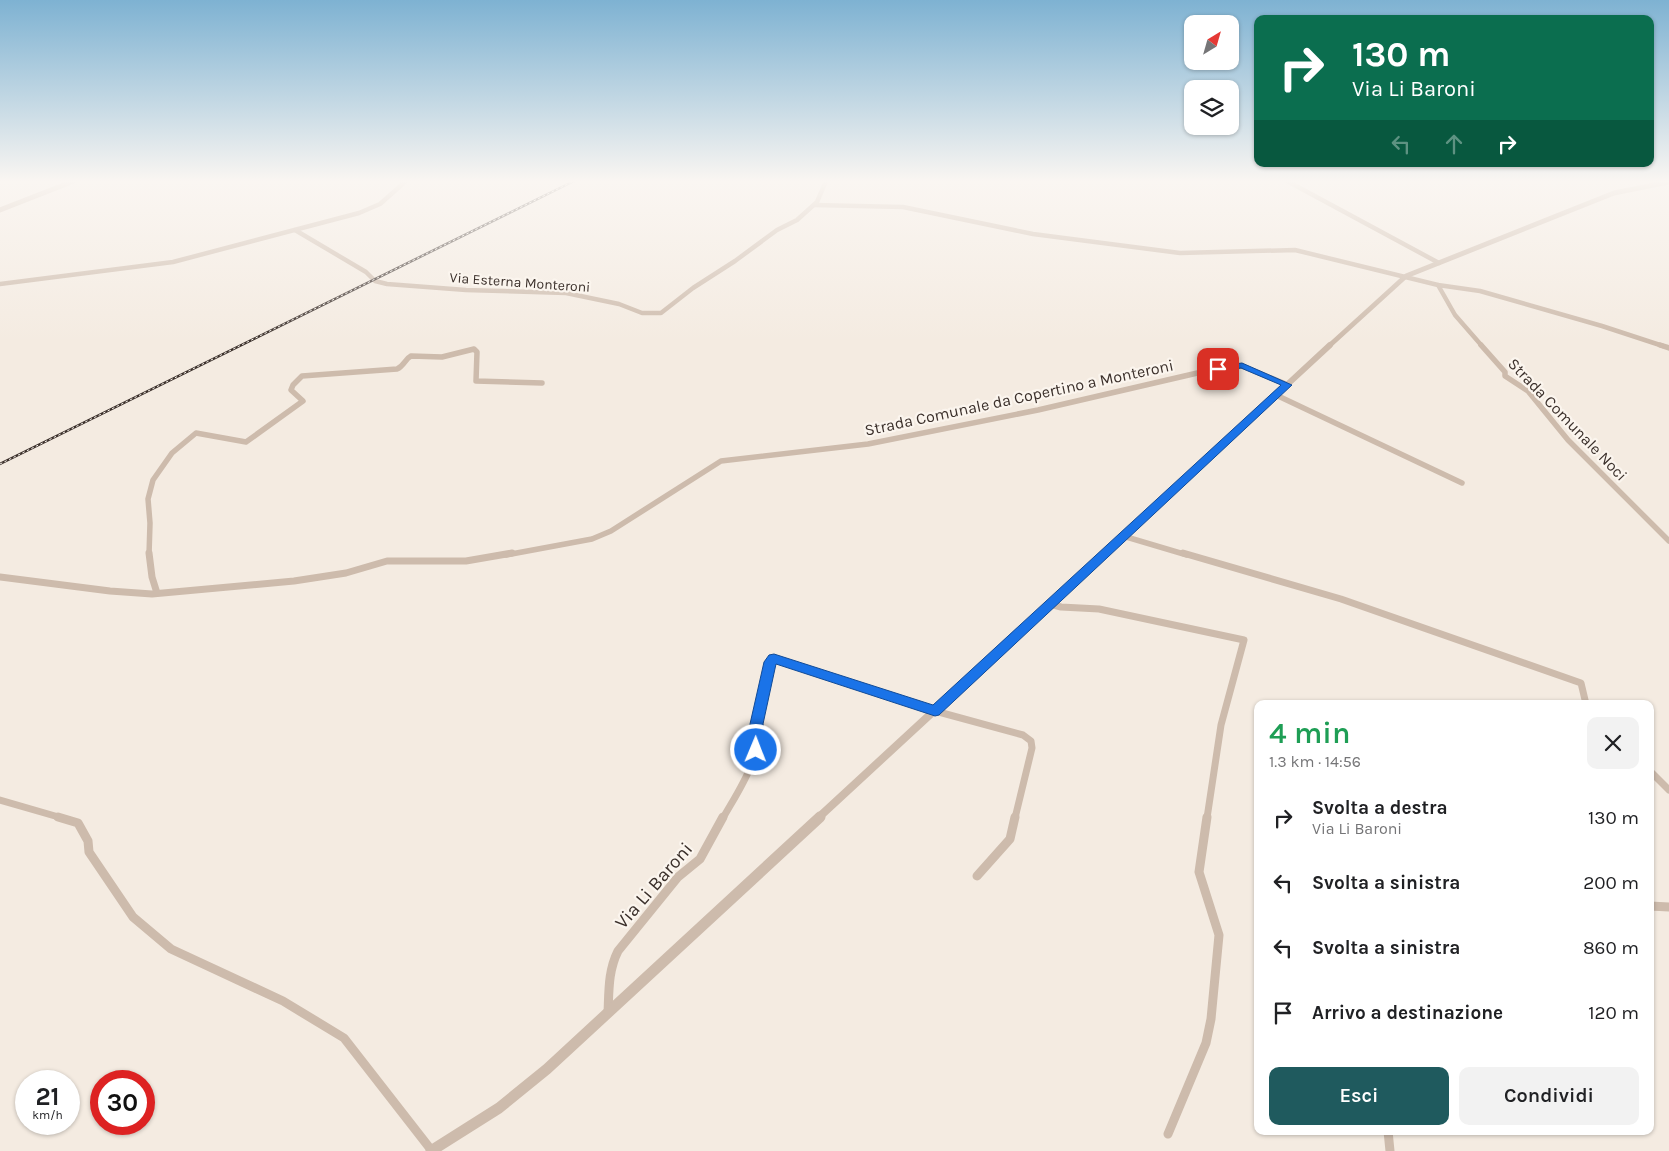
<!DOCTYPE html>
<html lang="it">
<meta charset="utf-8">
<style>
:root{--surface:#fff;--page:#f2f2f2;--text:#202124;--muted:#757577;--accent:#1f5a5e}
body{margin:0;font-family:Karla,sans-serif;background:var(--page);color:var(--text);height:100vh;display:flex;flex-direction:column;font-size:19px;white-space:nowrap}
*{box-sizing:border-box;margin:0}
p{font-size:16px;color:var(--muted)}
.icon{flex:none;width:28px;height:28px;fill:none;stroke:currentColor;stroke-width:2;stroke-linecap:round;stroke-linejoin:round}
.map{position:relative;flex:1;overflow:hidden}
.panel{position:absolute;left:1254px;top:700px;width:400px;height:435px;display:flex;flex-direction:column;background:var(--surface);border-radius:10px;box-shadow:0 1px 4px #0004}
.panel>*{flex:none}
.top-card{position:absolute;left:1254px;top:15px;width:400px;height:152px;border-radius:10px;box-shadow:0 1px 4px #0004;background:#0b6e4f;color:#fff;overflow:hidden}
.needle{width:32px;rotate:37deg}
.controls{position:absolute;left:1184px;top:15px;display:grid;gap:10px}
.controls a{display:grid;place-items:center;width:55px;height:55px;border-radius:10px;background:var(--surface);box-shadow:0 1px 4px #0004;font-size:25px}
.speed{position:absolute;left:15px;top:1070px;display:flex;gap:10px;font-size:25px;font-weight:700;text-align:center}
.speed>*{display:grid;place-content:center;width:65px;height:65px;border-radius:50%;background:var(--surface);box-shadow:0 1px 4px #0004;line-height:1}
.speed small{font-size:12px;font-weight:400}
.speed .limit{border:8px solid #d22;background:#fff;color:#111}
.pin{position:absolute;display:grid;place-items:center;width:42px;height:42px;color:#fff;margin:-21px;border-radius:10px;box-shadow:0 2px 8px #0006}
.me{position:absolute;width:55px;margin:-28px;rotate:1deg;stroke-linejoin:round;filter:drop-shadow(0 0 4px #0008)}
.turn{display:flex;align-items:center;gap:18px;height:105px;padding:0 15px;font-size:22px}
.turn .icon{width:65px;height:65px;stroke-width:2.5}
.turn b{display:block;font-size:35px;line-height:42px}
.lanes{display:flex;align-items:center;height:48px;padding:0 15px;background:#0003;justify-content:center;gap:25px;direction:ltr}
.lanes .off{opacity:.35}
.round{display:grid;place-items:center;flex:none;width:52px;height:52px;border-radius:10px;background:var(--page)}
.summary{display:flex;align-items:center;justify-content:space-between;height:85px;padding:0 15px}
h1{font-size:30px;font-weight:600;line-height:38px;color:#1e9e55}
.button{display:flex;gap:10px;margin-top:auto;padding:10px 15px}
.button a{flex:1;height:58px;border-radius:10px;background:var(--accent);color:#fff;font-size:20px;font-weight:600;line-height:58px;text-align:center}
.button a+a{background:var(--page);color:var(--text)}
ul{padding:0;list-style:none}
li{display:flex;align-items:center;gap:15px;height:65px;padding:0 15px}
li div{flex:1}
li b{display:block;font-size:19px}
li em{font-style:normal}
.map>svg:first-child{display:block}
</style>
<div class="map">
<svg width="1669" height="1151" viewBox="0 0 1669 1151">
<rect width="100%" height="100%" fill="#f4ebe1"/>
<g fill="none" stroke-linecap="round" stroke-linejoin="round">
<g stroke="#cdbbac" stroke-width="4.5">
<polyline points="1287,181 1439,263"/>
<polyline points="814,205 903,207 1033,234 1180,253 1295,250 1438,285 1480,291 1602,326 1663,346"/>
<polyline points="295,230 366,272 375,281 387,284 466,290 566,293 619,304 642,313 661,313 693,288 735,261 777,230 797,220 817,202 826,181"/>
<polyline points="0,284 173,262 359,213 380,204 406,181"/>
<polyline points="1438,285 1455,315 1482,346"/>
</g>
<g stroke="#cdbbac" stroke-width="5.5">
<polyline points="1481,345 1505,372 1505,376 1528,391 1568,440 1669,541"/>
<polyline points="1660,345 1669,348"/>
<polyline points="1276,395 1462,483"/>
<polyline points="1123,536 1187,555"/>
<path d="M149,555L150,523L148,499L153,480L172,453L196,433L246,442L303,401L291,390L293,385L302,376L397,369C404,366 405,359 411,356L442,357L474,349L477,352L476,381L542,383"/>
<polyline points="506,555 592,539 611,531 721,461 868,444 1038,410 1206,371 1242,366 1288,385"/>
</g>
<g stroke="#cdbbac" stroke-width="7">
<polyline points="149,553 152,577 157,593"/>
<polyline points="1183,553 1341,599 1581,683 1586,704"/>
<polyline points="0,577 110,591 152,594 294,581 346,573 387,561 466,561 512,553"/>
<polyline points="1050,604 1061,607 1099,609 1244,640 1221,725 1207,818"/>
<polyline points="1650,771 1669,790"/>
<polyline points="0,800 62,818"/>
<path d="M723,818C738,791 763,757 756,724L770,661L773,659L935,711L1023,735L1031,741L1032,748L1015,818"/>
</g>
<g stroke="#cdbbac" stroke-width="9">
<polyline points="58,817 78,823 88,841 89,852 133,917 171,949 283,1001 344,1038 432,1151"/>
<polyline points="977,876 1010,839 1015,817"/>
<polyline points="1650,906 1669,907"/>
<path d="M608,1013C609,991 608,971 618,951L678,877L700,859L723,817"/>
<polyline points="1388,1131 1390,1151"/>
<polyline points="1168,1134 1206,1043 1211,1019 1219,935 1199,872 1207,817"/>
</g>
<g stroke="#cdbbac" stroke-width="5">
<polyline points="0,210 74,181"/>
<polyline points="1329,346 1406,276 1614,193 1669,182"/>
</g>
<polyline stroke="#cdbbac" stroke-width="6" points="1103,555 1330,345"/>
<polyline stroke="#cdbbac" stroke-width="8" points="818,818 1105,553"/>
<polyline stroke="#cdbbac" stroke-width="11" points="431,1151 499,1108 547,1069 820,817"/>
<defs>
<polyline id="rail" points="0,464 574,181"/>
</defs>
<use href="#rail" stroke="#3b302b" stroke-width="2.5"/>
<use href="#rail" stroke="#fbf5ee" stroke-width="1" stroke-dasharray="2.5" stroke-linecap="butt"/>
</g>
<linearGradient id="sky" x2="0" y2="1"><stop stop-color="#7eb2d2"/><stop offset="0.53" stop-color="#faf6f2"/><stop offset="1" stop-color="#faf6f2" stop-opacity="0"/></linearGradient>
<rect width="1669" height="342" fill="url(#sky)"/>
<path fill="#1a73e8" stroke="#114b97" d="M1242,363L1292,385L939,715L935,716L776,664L763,724C765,734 765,745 761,754L756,756L752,754C747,746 752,734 750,724L764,662L769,655L774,654L933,705L1281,385L1241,368L1218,372L1214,369L1218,366Z"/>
<g text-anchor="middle" stroke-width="4.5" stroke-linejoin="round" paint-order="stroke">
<g font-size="14" fill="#3b302b" stroke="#fbf5ee">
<text transform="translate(520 282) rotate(4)" y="5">Via Esterna Monteroni</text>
</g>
<g font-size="16" fill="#3b302b" stroke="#fbf5ee">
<text transform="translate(1019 397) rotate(-12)" y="6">Strada Comunale da Copertino a Monteroni</text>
<text transform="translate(1568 419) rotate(46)" y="6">Strada Comunale Noci</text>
</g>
<g font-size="19" fill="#3b302b" stroke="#fbf5ee">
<text transform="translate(653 885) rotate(-49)" y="7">Via Li Baroni</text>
</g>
</g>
</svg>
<div class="controls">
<a><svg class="needle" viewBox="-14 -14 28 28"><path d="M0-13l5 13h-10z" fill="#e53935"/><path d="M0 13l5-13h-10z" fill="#757577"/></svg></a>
<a><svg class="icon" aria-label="layers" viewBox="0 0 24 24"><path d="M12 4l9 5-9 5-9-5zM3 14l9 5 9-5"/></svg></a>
</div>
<div class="speed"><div>21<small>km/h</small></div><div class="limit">30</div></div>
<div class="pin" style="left:1218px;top:369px;background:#d93025"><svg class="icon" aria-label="arrive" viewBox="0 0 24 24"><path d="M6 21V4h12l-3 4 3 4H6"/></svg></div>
<svg class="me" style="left:756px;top:750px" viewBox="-20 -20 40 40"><circle r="17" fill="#1a73e8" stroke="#fff" stroke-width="3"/><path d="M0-11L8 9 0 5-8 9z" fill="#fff"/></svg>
<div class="top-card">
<div class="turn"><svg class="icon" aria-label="right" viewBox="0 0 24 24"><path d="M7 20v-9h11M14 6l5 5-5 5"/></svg><div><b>130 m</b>Via Li Baroni</div></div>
<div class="lanes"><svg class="icon off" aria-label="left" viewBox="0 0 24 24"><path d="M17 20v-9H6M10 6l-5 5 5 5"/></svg><svg class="icon off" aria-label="ahead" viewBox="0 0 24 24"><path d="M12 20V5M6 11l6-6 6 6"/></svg><svg class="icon" aria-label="right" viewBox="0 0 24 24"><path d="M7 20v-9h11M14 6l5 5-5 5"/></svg></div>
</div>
<section class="panel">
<div class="summary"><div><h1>4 min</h1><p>1.3 km · 14:56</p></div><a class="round"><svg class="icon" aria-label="close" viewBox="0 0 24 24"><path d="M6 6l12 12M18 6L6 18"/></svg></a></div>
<ul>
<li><svg class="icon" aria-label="right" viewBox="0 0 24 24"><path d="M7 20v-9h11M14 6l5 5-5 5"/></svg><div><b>Svolta a destra</b><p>Via Li Baroni</p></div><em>130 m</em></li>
<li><svg class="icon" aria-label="left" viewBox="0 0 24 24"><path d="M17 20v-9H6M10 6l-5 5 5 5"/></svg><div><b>Svolta a sinistra</b></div><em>200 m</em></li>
<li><svg class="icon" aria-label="left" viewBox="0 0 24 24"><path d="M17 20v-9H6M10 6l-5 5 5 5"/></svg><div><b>Svolta a sinistra</b></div><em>860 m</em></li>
<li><svg class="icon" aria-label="arrive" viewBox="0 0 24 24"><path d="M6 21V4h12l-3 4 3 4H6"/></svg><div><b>Arrivo a destinazione</b></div><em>120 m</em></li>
</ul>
<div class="button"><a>Esci</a><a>Condividi</a></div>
</section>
</div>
